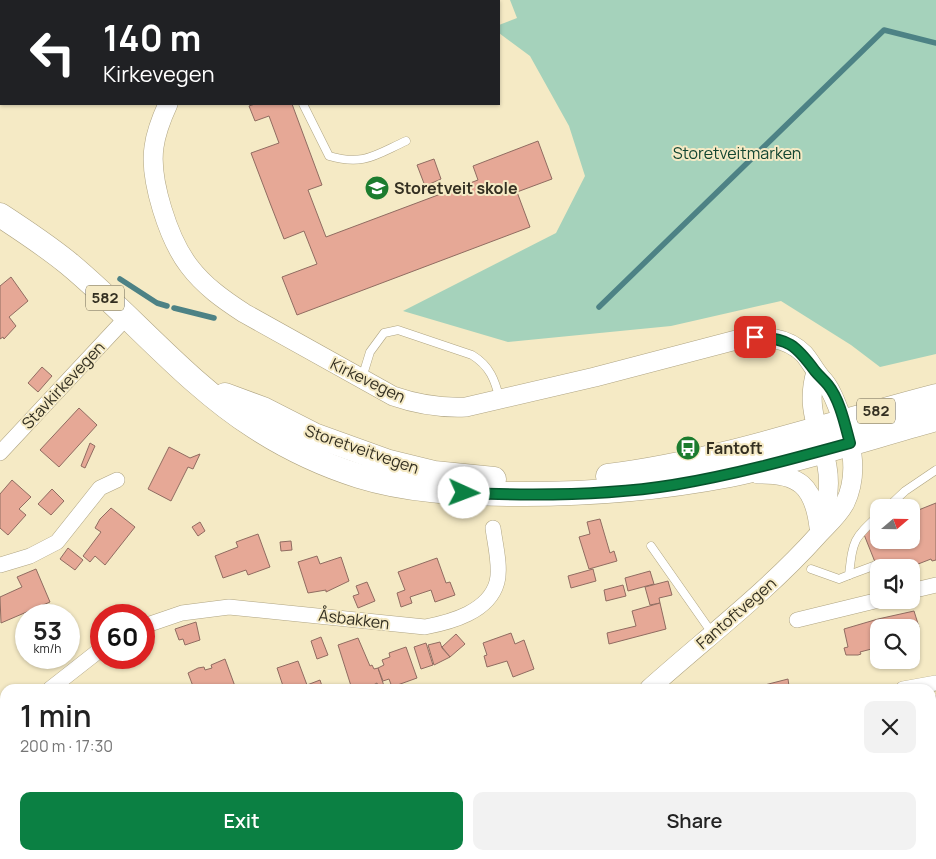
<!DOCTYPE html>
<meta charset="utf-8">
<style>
:root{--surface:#fff;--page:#f2f2f2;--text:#222;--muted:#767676;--accent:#0b8043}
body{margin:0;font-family:Manrope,sans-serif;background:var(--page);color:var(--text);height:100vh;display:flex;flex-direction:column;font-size:19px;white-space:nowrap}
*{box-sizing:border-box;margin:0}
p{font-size:16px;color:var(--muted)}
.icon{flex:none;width:28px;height:28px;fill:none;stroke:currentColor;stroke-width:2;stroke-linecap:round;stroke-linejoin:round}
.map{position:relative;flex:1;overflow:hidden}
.side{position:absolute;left:0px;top:684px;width:936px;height:176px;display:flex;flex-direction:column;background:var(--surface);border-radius:15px 15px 0 0;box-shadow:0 1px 4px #0004}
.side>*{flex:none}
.hud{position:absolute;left:0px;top:0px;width:500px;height:105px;box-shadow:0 1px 4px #0004;background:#202124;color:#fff;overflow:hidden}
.needle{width:32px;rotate:70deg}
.controls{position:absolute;left:870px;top:499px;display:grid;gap:10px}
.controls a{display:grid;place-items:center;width:50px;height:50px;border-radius:10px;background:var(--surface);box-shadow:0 1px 4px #0004;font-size:25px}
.speed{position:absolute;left:15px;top:604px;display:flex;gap:10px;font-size:25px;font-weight:700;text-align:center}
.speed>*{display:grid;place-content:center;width:65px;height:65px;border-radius:50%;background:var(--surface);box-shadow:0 1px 4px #0004;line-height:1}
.speed small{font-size:12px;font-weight:400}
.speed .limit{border:8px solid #d22;background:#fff;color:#111}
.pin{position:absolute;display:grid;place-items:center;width:42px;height:42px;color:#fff;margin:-21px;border-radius:10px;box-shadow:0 2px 8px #0006}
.me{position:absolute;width:55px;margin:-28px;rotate:92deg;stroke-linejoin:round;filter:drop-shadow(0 0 4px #0008)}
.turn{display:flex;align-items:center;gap:18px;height:105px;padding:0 20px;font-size:22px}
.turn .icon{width:65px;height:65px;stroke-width:2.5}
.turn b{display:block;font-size:35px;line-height:42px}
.round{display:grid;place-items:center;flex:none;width:52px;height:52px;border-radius:10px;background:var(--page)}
.headline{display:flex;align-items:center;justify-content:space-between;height:85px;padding:0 20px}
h1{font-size:30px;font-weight:600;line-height:38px}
.cta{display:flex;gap:10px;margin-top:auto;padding:10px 20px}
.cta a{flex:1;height:58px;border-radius:10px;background:var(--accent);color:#fff;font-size:20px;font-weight:600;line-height:58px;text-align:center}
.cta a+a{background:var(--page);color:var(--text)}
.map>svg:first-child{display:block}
</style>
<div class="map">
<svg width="936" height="859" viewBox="0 0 936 859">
<rect width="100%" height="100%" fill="#f5eac5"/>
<polygon fill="#a5d2bb" points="510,0 936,0 936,354 880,367 851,345 781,301 671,326 508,342 403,311 556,233 585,176 569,126 530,56 499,33 499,25 517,18"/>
<polygon fill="#89c8a9" points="5,819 5,855 46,855 48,859 0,859 0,820"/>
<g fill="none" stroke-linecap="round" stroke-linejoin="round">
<g stroke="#4d8285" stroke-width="5.5">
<polyline points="120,279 157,303 167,306"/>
<polyline points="599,307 884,30 936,43"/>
<polyline points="174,308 214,318"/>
</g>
</g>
<g fill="#e6a896" stroke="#906c61">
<polygon points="274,0 372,0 373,1 274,1"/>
<polygon points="255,104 292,104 322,185 308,190 326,237 478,180 473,166 538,141 552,179 517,192 530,227 297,315 282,277 317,264 304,231 284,239 270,203 251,153 279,143 269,116 255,121 249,106"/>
<polygon points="434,159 441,179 425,186 417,165"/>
<polygon points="11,277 28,301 9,317 16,326 4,339 3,337 0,339 0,286"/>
<polygon points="42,367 52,376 38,392 28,383"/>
<polygon points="79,408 97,425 59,467 40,450"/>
<polygon points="90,443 95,446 85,468 81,466"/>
<polygon points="169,447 190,458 200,454 193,469 188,467 171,501 148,489"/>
<polygon points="12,480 31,497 19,509 26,515 8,535 0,528 0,494"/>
<polygon points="52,489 64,501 51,515 38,504"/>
<polygon points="936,503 936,560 932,561 931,559 913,566 911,562 898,568 879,568 879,572 863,532 879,525 879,540 911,540 911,513"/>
<polygon points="111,508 135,527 105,565 95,556 90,562 83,556 101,532 95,528 100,519"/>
<polygon points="600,519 610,553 614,551 617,561 589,569 579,537 590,534 587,522"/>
<polygon points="200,522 205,531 198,536 192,527"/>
<polygon points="258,534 270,567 248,575 246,570 223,578 215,556 238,547 236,542"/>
<polygon points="291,541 292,550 281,551 280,542"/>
<polygon points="68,548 83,560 75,570 60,559"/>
<polygon points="317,556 320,564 341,557 349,581 326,592 326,590 308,593 298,562"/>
<polygon points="437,558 446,583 450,582 455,595 435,602 431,590 410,597 412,603 401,607 397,593 405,590 398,572"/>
<polygon points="36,569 50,602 1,623 0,597 22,587 17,577"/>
<polygon points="593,569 596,581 571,588 568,576"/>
<polygon points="650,571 654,584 628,591 625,578"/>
<polygon points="668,581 672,595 659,598 660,603 650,605 645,587"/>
<polygon points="367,582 375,601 358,608 353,596 359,594 356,586"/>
<polygon points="623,585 626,596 606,601 604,590"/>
<polygon points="660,603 666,629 609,644 607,633 636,626 632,611"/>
<polygon points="914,611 919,627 911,629 881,628 878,619"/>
<polygon points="878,619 881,628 879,628 879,647 860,652 861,654 858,655 846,655 844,648 848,647 844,629"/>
<polygon points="196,622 200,640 185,645 183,639 179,640 175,629"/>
<polygon points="511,633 515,644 524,640 534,669 513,677 507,661 487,667 484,656 487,655 483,643"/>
<polygon points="456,634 465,644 450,657 442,647"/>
<polygon points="321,637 328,655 317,659 311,641"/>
<polygon points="358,638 370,666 372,665 374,669 378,668 385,689 379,689 377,683 366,689 352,689 338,645"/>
<polygon points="440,642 442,648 450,657 434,665 428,645"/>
<polygon points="426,643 433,665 421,669 414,647"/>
<polygon points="406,647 417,678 392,687 389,679 383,681 378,668 384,665 382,660 390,657 389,653"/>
<polygon points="225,659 236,689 194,689 188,673 198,668 204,667 205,670 212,668 211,665"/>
<polygon points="298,661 307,685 320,680 323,689 284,689 277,668"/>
<polygon points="788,679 789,686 795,685 795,689 749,689"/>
<polygon points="936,696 936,717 931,719 931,697"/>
<polygon points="936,729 936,773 931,774 931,730"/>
<polygon points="2,784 4,804 0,805 0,785"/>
<polygon points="936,812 936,859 883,859 881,855 931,855 931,814"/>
<polygon points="120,855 199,855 200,859 122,859"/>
<polygon points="528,855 607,855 609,859 517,859"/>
<polygon points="677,855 838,855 840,859 679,859"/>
</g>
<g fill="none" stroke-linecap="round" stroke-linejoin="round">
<defs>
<g id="service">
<path d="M303,104L329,156C364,166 375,155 406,141"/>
<path d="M362,378L370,352L384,333L398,330L472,355C490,366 495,380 500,400"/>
<polyline points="887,508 905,491 936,470"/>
<polyline points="651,546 712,633"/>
<path d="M811,569L839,579L849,575C853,540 853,539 879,515"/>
<polyline points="849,575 876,565"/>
<polyline points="254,855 256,859"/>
<polyline points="371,855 372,859"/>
<polyline points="489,855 491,859"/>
<polyline points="645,855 646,859"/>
<polyline points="848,855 850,859"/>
</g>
<g id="minor">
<polyline points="0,453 126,318"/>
<polyline points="0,565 30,556 57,542 100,488 117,480"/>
<polyline points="911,591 936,585"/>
<polyline points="797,620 879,600"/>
<path d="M144,626L182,613L229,607L425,627C451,622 489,612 497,582C501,567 495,544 493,528"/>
<polyline points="50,689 101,649"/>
<polyline points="903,689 936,683"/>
<polyline points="56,855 59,859"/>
</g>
<g id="tertiary">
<polyline points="224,1 225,0"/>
<path d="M168,104C162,117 156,132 154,147C149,180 169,240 189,266C204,286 224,300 244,313L393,396C416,404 443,408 466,407L595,377L740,339C763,336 786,336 804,354C811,362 816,373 824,381C831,389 834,398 838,408C851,438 860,472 845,503C838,516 827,525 818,535C767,592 706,638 649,689"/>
<path d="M816,372C805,408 820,431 827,466C831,488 827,509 820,530"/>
<path d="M758,474C799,473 814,486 819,527"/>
<polyline points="427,859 439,855"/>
</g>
<g id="primary">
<path d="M0,215C23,230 47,246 68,263C131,315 186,383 255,427C286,447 324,465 359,476C407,491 458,493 508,494C583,495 657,489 730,475C800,460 868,438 936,419"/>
<polyline points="225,395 263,409 314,435 389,462 434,473 494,479"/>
<path d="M608,476C720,462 827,424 936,396"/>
</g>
</defs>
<use href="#service" stroke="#afa482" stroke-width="9"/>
<use href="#minor" stroke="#afa482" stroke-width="16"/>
<use href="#tertiary" stroke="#afa482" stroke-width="20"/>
<use href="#primary" stroke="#afa482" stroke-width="25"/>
<use href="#service" stroke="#fff" stroke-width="8"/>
<use href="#minor" stroke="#fff" stroke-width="15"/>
<use href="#tertiary" stroke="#fff" stroke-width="19"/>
<use href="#primary" stroke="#fff" stroke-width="24"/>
</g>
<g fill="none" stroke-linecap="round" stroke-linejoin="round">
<defs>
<path id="route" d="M464,493C534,496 605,496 673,485C733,475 792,459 850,443C845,425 840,400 828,385C824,380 819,376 815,371C796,345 788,338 755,337"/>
</defs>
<use href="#route" stroke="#07532c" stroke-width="12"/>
<use href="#route" stroke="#0b8043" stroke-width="9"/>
</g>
<defs>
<symbol id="school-disc" viewBox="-11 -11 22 22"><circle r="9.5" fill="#1c7c2e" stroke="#f5eac5"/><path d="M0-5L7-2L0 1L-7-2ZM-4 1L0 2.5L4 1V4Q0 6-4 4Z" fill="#fff"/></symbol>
<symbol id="bus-disc" viewBox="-11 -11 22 22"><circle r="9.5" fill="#1c7c2e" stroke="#f5eac5"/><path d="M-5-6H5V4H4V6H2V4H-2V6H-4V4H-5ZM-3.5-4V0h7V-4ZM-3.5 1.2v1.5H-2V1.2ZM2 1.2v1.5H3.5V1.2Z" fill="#fff"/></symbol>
</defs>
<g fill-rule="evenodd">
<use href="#school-disc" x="363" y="174" width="28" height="28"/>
<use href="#bus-disc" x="674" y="434" width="28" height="28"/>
</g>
<g text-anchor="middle" stroke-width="4" stroke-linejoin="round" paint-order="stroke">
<g fill="#f5eac5" stroke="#6d6752" stroke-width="1">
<rect x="86" y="285.5" width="38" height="25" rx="4"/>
<rect x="857" y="398.5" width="38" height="25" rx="4"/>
</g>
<g font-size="15" font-weight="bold" fill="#332f21">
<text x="105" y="303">582</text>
<text x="876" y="416">582</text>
</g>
<g font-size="16" fill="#124531" stroke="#f5eac5">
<text x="737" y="159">Storetveitmarken</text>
</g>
<g font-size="16" font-weight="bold" fill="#332f21" stroke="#f5eac5" text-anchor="start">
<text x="394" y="194">Storetveit skole</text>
<text x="706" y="454">Fantoft</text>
</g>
<g font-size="16" fill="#332f21" stroke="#f5eac5">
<text transform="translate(368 380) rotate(26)" y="6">Kirkevegen</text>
<text transform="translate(63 385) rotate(-47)" y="6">Stavkirkevegen</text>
<text transform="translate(362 449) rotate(19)" y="6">Storetveitvegen</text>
<text transform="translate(736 613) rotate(-41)" y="6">Fantoftvegen</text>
<text transform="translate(354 619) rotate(7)" y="6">Åsbakken</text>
</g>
</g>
</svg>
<div class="controls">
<a><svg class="needle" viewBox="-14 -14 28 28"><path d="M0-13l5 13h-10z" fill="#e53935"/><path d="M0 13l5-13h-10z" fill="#767676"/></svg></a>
<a><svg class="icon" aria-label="sound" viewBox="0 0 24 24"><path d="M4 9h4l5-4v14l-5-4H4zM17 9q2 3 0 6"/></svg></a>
<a><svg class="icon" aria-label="search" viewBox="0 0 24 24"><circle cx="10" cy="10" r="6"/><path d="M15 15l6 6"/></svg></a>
</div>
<div class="speed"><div>53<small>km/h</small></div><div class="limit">60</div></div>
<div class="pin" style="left:755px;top:337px;background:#d93025"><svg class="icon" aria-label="arrive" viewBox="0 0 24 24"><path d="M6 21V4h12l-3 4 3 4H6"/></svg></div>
<svg class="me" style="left:464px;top:493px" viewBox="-20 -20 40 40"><circle r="19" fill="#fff"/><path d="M0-13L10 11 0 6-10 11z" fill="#0b8043"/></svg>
<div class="hud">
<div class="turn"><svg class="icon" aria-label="left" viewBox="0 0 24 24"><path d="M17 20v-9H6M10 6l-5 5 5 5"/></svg><div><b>140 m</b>Kirkevegen</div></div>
</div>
<section class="side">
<div class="headline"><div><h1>1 min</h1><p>200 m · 17:30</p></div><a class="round"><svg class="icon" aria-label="close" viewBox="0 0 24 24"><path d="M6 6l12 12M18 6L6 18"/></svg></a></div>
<div class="cta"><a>Exit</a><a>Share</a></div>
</section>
</div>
